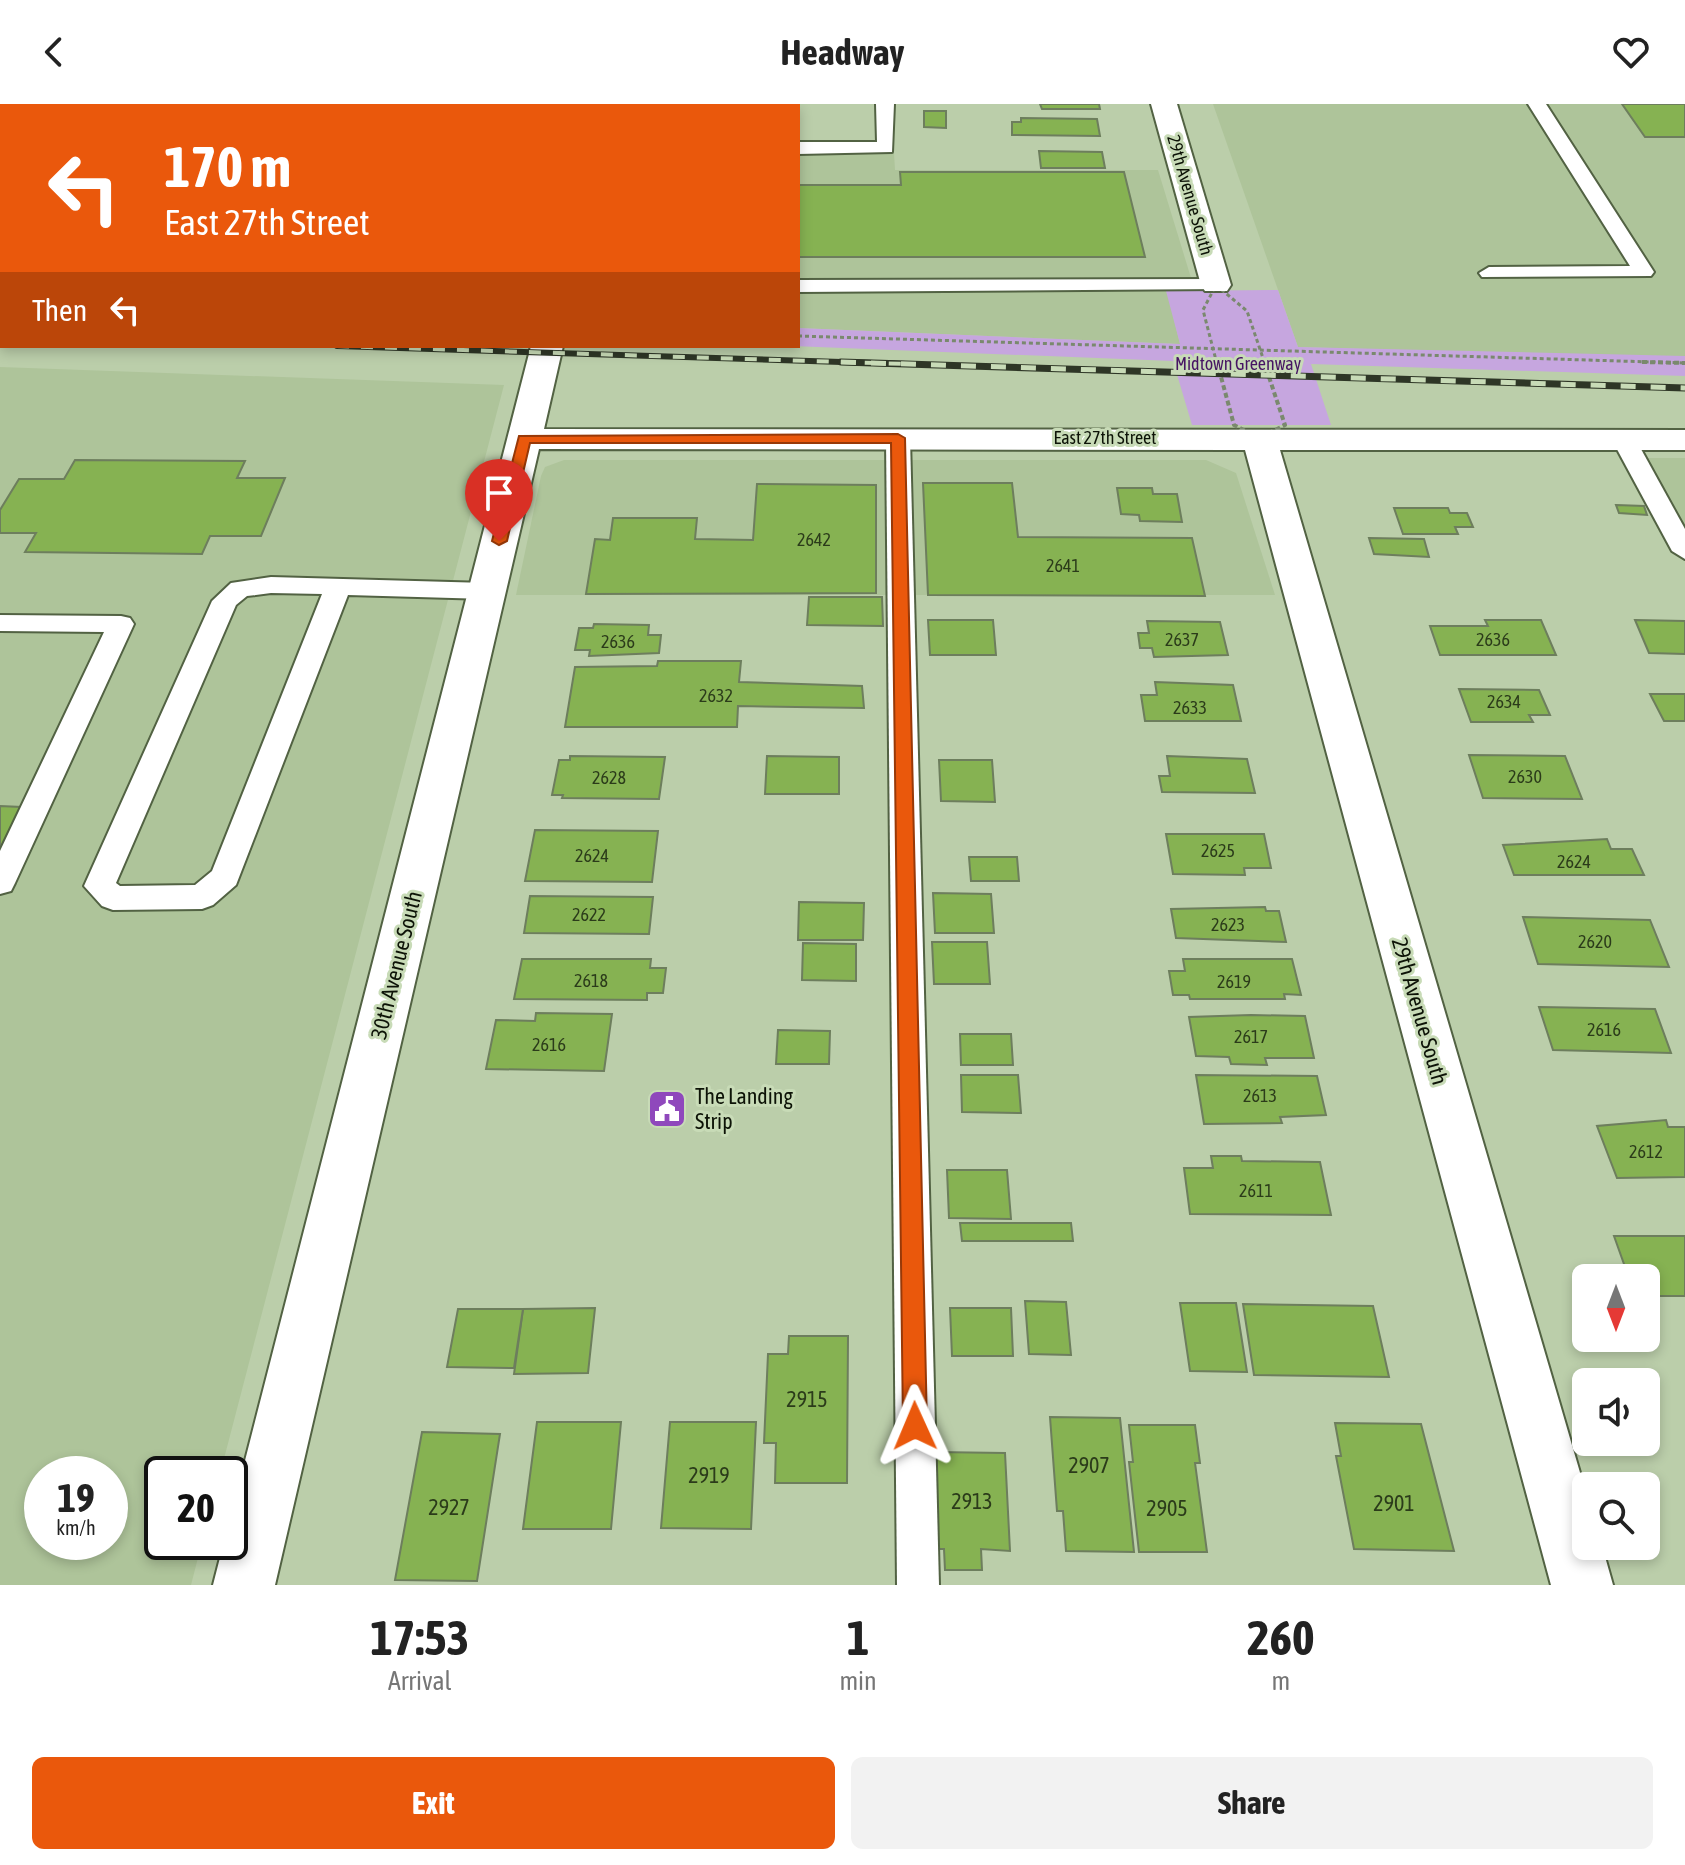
<!DOCTYPE html>
<style>
:root{--surface:#fff;--page:#f2f2f2;--text:#222;--muted:#767676;--accent:#ea580c}
body{margin:0;font-family:"Asap Condensed",sans-serif;background:var(--page);color:var(--text);height:100vh;display:flex;flex-direction:column;font-size:30px;white-space:nowrap}
*{box-sizing:border-box;margin:0}
p{font-size:26px;color:var(--muted)}
.icon{flex:none;width:44px;height:44px;fill:none;stroke:currentColor;stroke-width:2;stroke-linecap:round;stroke-linejoin:round}
.map{position:relative;height:1481px;overflow:hidden}
.details{display:flex;flex-direction:column;background:var(--surface);flex:1}
.details>*{flex:none}
.top-card{position:absolute;left:0px;top:0px;width:800px;height:244px;box-shadow:0 4px 12px #0003;background:#ea580c;color:#fff;overflow:hidden}
.needle{width:52px;rotate:180deg}
.buttons{position:absolute;left:1572px;top:1160px;display:grid;gap:16px}
.buttons a{display:grid;place-items:center;width:88px;height:88px;border-radius:12px;background:var(--surface);box-shadow:0 4px 12px #0003;font-size:40px}
.speed{position:absolute;left:24px;top:1352px;display:flex;gap:16px;font-size:40px;font-weight:700;text-align:center}
.speed>*{display:grid;place-content:center;width:104px;height:104px;border-radius:50%;background:var(--surface);box-shadow:0 4px 12px #0003;line-height:1}
.speed small{font-size:20px;font-weight:400}
.speed .limit{border:4px solid #111;border-radius:12px;background:#fff;color:#111}
.pin{position:absolute;display:grid;place-items:center;width:68px;height:68px;color:#fff;margin:-82px -34px;border-radius:50% 50% 50% 0;rotate:-45deg;box-shadow:0 0 8px #0007}
.pin .icon{rotate:45deg}
.me{position:absolute;width:88px;margin:-44px;rotate:359deg;stroke-linejoin:round;filter:drop-shadow(0 0 6px #0008)}
.turn{display:flex;align-items:center;gap:28px;height:168px;padding:0 32px;font-size:36px}
.turn .icon{width:104px;height:104px;stroke-width:2.5}
.turn b{display:block;font-size:56px;line-height:68px}
.then{display:flex;align-items:center;height:76px;padding:0 32px;background:#0003;gap:16px;font-size:30px}
.eta{display:flex;justify-content:space-evenly;align-items:center;height:136px;text-align:center}
.eta b{font-size:48px;font-weight:700;line-height:56px}
.action{display:flex;gap:16px;margin-top:auto;padding:16px 32px}
.action a{flex:1;height:92px;border-radius:12px;background:var(--accent);color:#fff;font-size:32px;font-weight:700;line-height:92px;text-align:center}
.action a+a{background:var(--page);color:var(--text)}
header{display:flex;justify-content:space-between;align-items:center;height:104px;padding:0 32px;background:var(--surface);font-size:36px;font-weight:700}
.map>svg:first-child{display:block}
</style>
<header><svg class="icon" aria-label="back" viewBox="0 0 24 24"><path d="M15 5l-7 7 7 7"/></svg>Headway<svg class="icon" aria-label="heart" viewBox="0 0 24 24"><path d="M12 20l-8-8c-3-5 5-10 8-4 3-6 11-1 8 4z"/></svg></header>
<div class="map">
<svg width="1685" height="1481" viewBox="0 0 1685 1481">
<rect width="100%" height="100%" fill="#bbceaa"/>
<g fill="#aec49a" fill-rule="evenodd">
<polygon points="1213,0 1685,0 1685,254 1298,243"/>
<polygon points="798,49 894,49 895,66 1158,66 1195,187 1167,187 1180,240 798,224"/>
<path d="M0,263L504,281L220,1370H162V1438H202L191,1481H0ZM42,1370H110V1438H42Z"/>
<polygon points="1638,354 1685,354 1685,438"/>
<polygon points="564,356 1206,356 1236,369 1275,491 516,491 541,372 545,363"/>
</g>
<polygon fill="#c6a6df" points="1278,186 1298,243 1685,252 1685,272 1311,260 1331,321 1192,321 1173,257 793,242 798,242 798,224 1180,240 1166,187"/>
<g fill="#86b252" stroke="#6d7e5d" stroke-width="2">
<polygon points="187,0 358,0 186,2"/>
<polygon points="1040,0 1099,0 1100,5 1042,5"/>
<polygon points="1622,0 1685,0 1685,33 1645,33"/>
<polygon points="924,7 946,7 946,24 924,23"/>
<polygon points="1021,14 1097,15 1100,32 1012,31 1012,18 1021,18"/>
<polygon points="1039,47 1102,48 1105,64 1041,64"/>
<polygon points="900,68 1124,68 1145,153 798,153 798,81 901,81"/>
<polygon points="75,356 245,357 237,374 285,374 261,432 210,432 202,450 25,448 36,429 0,429 0,406 19,375 64,375"/>
<polygon points="923,379 1012,379 1018,433 1192,434 1205,492 928,491"/>
<polygon points="757,380 876,381 876,489 586,490 595,435 610,436 613,414 697,414 695,435 753,436"/>
<polygon points="1117,384 1152,384 1153,390 1177,390 1182,418 1140,417 1139,411 1121,410"/>
<polygon points="1616,401 1644,402 1647,411 1619,409"/>
<polygon points="1394,404 1448,404 1450,409 1467,409 1473,423 1455,423 1458,430 1403,430"/>
<polygon points="1369,434 1424,435 1429,453 1374,450"/>
<polygon points="809,493 882,493 883,522 807,521"/>
<polygon points="928,516 993,516 996,551 930,551"/>
<polygon points="1485,516 1541,516 1556,551 1440,551 1430,522 1488,522"/>
<polygon points="1635,516 1685,517 1685,550 1649,549"/>
<polygon points="1147,517 1220,518 1228,551 1154,553 1152,544 1140,544 1138,529 1149,529"/>
<polygon points="594,520 649,521 648,531 661,531 659,549 589,552 590,546 575,546 579,524 593,524"/>
<polygon points="658,557 741,557 739,578 862,582 864,604 738,602 737,623 565,623 575,563 657,562"/>
<polygon points="1155,578 1233,581 1241,617 1145,617 1141,591 1157,591"/>
<polygon points="1459,585 1539,586 1550,611 1529,611 1533,618 1471,618"/>
<polygon points="1650,590 1685,590 1685,617 1664,617"/>
<polygon points="1469,651 1565,652 1582,695 1483,694"/>
<polygon points="570,652 665,653 659,695 562,694 563,691 552,691 559,656 570,656"/>
<polygon points="767,652 839,653 839,690 765,690"/>
<polygon points="1167,652 1247,655 1255,689 1162,688 1159,672 1170,672"/>
<polygon points="939,656 992,656 995,698 941,697"/>
<polygon points="0,702 21,703 0,745"/>
<polygon points="535,726 658,727 652,778 525,777"/>
<polygon points="1166,730 1264,730 1271,764 1244,764 1245,771 1173,770"/>
<polygon points="1607,735 1611,745 1632,745 1644,771 1514,771 1503,741"/>
<polygon points="969,753 1017,753 1019,777 971,777"/>
<polygon points="933,789 991,790 994,829 935,829"/>
<polygon points="530,792 653,793 649,830 524,829"/>
<polygon points="799,798 864,799 863,836 798,836"/>
<polygon points="1265,803 1266,807 1279,807 1286,838 1176,834 1171,805"/>
<polygon points="1523,813 1650,816 1669,863 1538,860"/>
<polygon points="932,838 987,838 990,880 934,880"/>
<polygon points="803,839 856,840 856,877 802,876"/>
<polygon points="522,855 651,855 650,864 666,864 663,889 647,889 647,896 514,895"/>
<polygon points="1183,855 1292,855 1301,891 1284,890 1285,895 1190,895 1189,891 1173,891 1169,867 1185,867"/>
<polygon points="1539,903 1655,905 1671,949 1553,946"/>
<polygon points="536,909 612,910 604,967 486,965 496,916 535,917"/>
<polygon points="1251,911 1305,912 1314,954 1265,954 1267,961 1231,960 1229,953 1196,952 1189,913"/>
<polygon points="778,926 830,927 829,960 776,960"/>
<polygon points="960,930 1011,930 1013,961 961,961"/>
<polygon points="961,971 1018,971 1021,1009 962,1008"/>
<polygon points="1196,971 1317,972 1326,1011 1280,1013 1282,1019 1204,1020"/>
<polygon points="1666,1016 1668,1023 1685,1023 1685,1073 1617,1074 1597,1022"/>
<polygon points="1211,1052 1241,1052 1242,1057 1320,1058 1331,1111 1190,1110 1184,1064 1213,1064"/>
<polygon points="947,1066 1007,1066 1011,1115 949,1114"/>
<polygon points="960,1119 1071,1119 1073,1137 962,1137"/>
<polygon points="1614,1132 1685,1132 1685,1192 1646,1192 1646,1174 1629,1174"/>
<polygon points="1025,1197 1066,1198 1071,1251 1029,1250"/>
<polygon points="1180,1199 1236,1199 1247,1268 1190,1267"/>
<polygon points="1243,1200 1373,1202 1389,1273 1254,1271"/>
<polygon points="595,1204 588,1269 514,1270 523,1205"/>
<polygon points="950,1204 1011,1204 1013,1252 952,1252"/>
<polygon points="458,1205 523,1205 514,1264 447,1263"/>
<polygon points="789,1232 848,1232 847,1379 775,1379 776,1339 764,1339 768,1250 788,1250"/>
<polygon points="1050,1313 1120,1314 1134,1448 1066,1447 1063,1407 1057,1407"/>
<polygon points="537,1318 621,1318 611,1425 523,1425"/>
<polygon points="670,1318 756,1318 751,1425 661,1424"/>
<polygon points="1335,1319 1421,1320 1454,1447 1354,1445 1336,1352 1341,1352"/>
<polygon points="1129,1321 1195,1321 1200,1359 1195,1359 1207,1448 1139,1448 1129,1358 1133,1358"/>
<polygon points="422,1328 500,1330 477,1477 395,1476"/>
<polygon points="934,1348 1005,1349 1010,1447 981,1445 982,1466 945,1466 944,1445 937,1445"/>
</g>
<g fill="none" stroke-linecap="round" stroke-linejoin="round">
<defs>
<g id="service">
<polygon points="359,0 377,0 358,2"/>
<polygon points="876,0 894,0 892,48 798,50 798,38 877,38"/>
<polygon points="1528,0 1546,0 1654,168 1651,172 1482,173 1479,169 1489,163 1630,162"/>
<rect x="0" y="139" width="2" height="12"/>
<polygon points="1216,175 1223,177 1226,181 1223,185 798,188 798,176"/>
<polygon points="898,327 910,334 939,1481 897,1481 886,334"/>
<polygon points="1624,329 1636,336 1685,425 1685,455 1672,447 1612,336"/>
<path d="M271,473L487,479L496,481L500,487L496,493L487,495L348,491L236,781L213,801L202,805L113,806L102,802L84,782L212,497L231,479ZM271,489L322,490L212,767L195,781L120,782L116,779L236,501L247,492Z"/>
<polygon points="0,511 121,512 130,514 134,520 15,779 11,787 0,790 0,747 104,528 0,527"/>
</g>
<g id="minor">
<polygon points="593,0 619,0 592,2"/>
<polygon points="1151,0 1177,0 1231,181 1227,187 1205,187 1201,181"/>
<polygon points="531,242 563,242 544,325 1685,326 1685,346 1280,346 1586,1389 1586,1442 1602,1442 1613,1481 1551,1481 1245,346 539,345 275,1481 213,1481 224,1438 230,1438 230,1415"/>
</g>
<g id="tertiary">
<polygon points="116,0 142,0 115,2"/>
<polygon points="0,174 2,174 0,195"/>
</g>
</defs>
<use href="#service" stroke="#526243" stroke-width="4"/>
<use href="#minor" stroke="#526243" stroke-width="4"/>
<use href="#tertiary" stroke="#526243" stroke-width="4"/>
<g stroke="#7a896e" stroke-width="3" stroke-dasharray="4 3" stroke-linecap="butt">
<polyline points="798,232 1685,259"/>
<polyline points="1217,260 1203,206 1216,181 1247,207 1265,260"/>
</g>
<g stroke="#7a896e" stroke-width="4" stroke-dasharray="5 3" stroke-linecap="butt">
<polyline points="1217,258 1234,321 1259,334 1285,321 1264,258"/>
<polyline points="1642,258 1685,259"/>
</g>
<use href="#service" fill="#fff" fill-rule="evenodd"/>
<use href="#minor" fill="#fff" fill-rule="evenodd"/>
<use href="#tertiary" fill="#fff" fill-rule="evenodd"/>
<defs>
<polyline id="rail-far1" points="337,242 905,260"/>
<polyline id="rail" points="841,258 1685,284"/>
</defs>
<use href="#rail-far1" stroke="#2e3626" stroke-width="6"/>
<use href="#rail" stroke="#2e3626" stroke-width="7"/>
<use href="#rail-far1" stroke="#c8dbb7" stroke-width="4" stroke-dasharray="12" stroke-linecap="butt"/>
<use href="#rail" stroke="#c8dbb7" stroke-width="5" stroke-dasharray="15" stroke-linecap="butt"/>
</g>
<polygon fill="#ea580c" stroke="#983908" stroke-width="2" points="898,330 905,334 927,1322 924,1330 915,1333 906,1330 903,1322 891,339 530,339 507,437 499,441 492,437 519,332"/>
<defs>
<symbol id="civic-square" viewBox="-11 -11 22 22"><rect x="-9" y="-9" width="18" height="18" rx="4" fill="#8f48bc" stroke="#c8dbb7"/><path d="M-.6-6.5H3V-4.5H.6V-3L4-1V1h2V6H-6V1h2V-1L-.6-3ZM-1.2 2.5V6h2.4V2.5Z" fill="#fff"/></symbol>
</defs>
<g fill-rule="evenodd">
<use href="#civic-square" x="645" y="983" width="44" height="44"/>
</g>
<g text-anchor="middle" stroke-width="6" stroke-linejoin="round" paint-order="stroke">
<g font-size="18" fill="#0d1307" stroke="#c8dbb7">
<text transform="translate(1190 91) rotate(74)" y="6">29th Avenue South</text>
<text x="1105" y="340">East 27th Street</text>
</g>
<g font-size="18" fill="#461463" stroke="#c8dbb7">
<text x="1238" y="266">Midtown Greenway</text>
</g>
<g font-size="18" fill="#2b3b1a">
<text x="814" y="442">2642</text>
<text x="1063" y="468">2641</text>
<text x="1182" y="542">2637</text>
<text x="1493" y="542">2636</text>
<text x="618" y="544">2636</text>
<text x="716" y="598">2632</text>
<text x="1504" y="604">2634</text>
<text x="1190" y="610">2633</text>
<text x="1525" y="679">2630</text>
<text x="609" y="680">2628</text>
<text x="1218" y="753">2625</text>
<text x="592" y="758">2624</text>
<text x="1574" y="764">2624</text>
<text x="589" y="817">2622</text>
<text x="1228" y="827">2623</text>
<text x="1595" y="844">2620</text>
<text x="591" y="883">2618</text>
<text x="1234" y="884">2619</text>
<text x="1604" y="932">2616</text>
<text x="1251" y="939">2617</text>
<text x="549" y="947">2616</text>
<text x="1260" y="998">2613</text>
<text x="1646" y="1054">2612</text>
<text x="1256" y="1093">2611</text>
</g>
<g font-size="22" fill="#0d1307" stroke="#c8dbb7">
<text transform="translate(396 861) rotate(-76)" y="8">30th Avenue South</text>
<text transform="translate(1420 907) rotate(74)" y="8">29th Avenue South</text>
</g>
<g font-size="22" fill="#0d1307" stroke="#c8dbb7" text-anchor="start">
<text x="695" y="1000">The Landing<tspan x="695" dy="25">Strip</tspan></text>
</g>
<g font-size="22" fill="#2b3b1a">
<text x="807" y="1303">2915</text>
<text x="1089" y="1369">2907</text>
<text x="709" y="1379">2919</text>
<text x="972" y="1405">2913</text>
<text x="1394" y="1407">2901</text>
<text x="449" y="1411">2927</text>
<text x="1167" y="1412">2905</text>
</g>
</g>
</svg>
<div class="buttons">
<a><svg class="needle" viewBox="-14 -14 28 28"><path d="M0-13l5 13h-10z" fill="#e53935"/><path d="M0 13l5-13h-10z" fill="#767676"/></svg></a>
<a><svg class="icon" aria-label="sound" viewBox="0 0 24 24"><path d="M4 9h4l5-4v14l-5-4H4zM17 9q2 3 0 6"/></svg></a>
<a><svg class="icon" aria-label="search" viewBox="0 0 24 24"><circle cx="10" cy="10" r="6"/><path d="M15 15l6 6"/></svg></a>
</div>
<div class="speed"><div>19<small>km/h</small></div><div class="limit">20</div></div>
<div class="pin" style="left:499px;top:437px;background:#d93025"><svg class="icon" aria-label="arrive" viewBox="0 0 24 24"><path d="M6 21V4h12l-3 4 3 4H6"/></svg></div>
<svg class="me" style="left:915px;top:1322px" viewBox="-20 -20 40 40"><path d="M0-17L14 15 0 8-14 15z" fill="#ea580c" stroke="#fff" stroke-width="4"/></svg>
<div class="top-card">
<div class="turn"><svg class="icon" aria-label="left" viewBox="0 0 24 24"><path d="M17 20v-9H6M10 6l-5 5 5 5"/></svg><div><b>170 m</b>East 27th Street</div></div>
<div class="then">Then<svg class="icon" aria-label="left" viewBox="0 0 24 24"><path d="M17 20v-9H6M10 6l-5 5 5 5"/></svg></div>
</div>
</div>
<section class="details">
<div class="eta">
<div><b>17:53</b><p>Arrival</p></div>
<div><b>1</b><p>min</p></div>
<div><b>260</b><p>m</p></div>
</div>
<div class="action"><a>Exit</a><a>Share</a></div>
</section>
